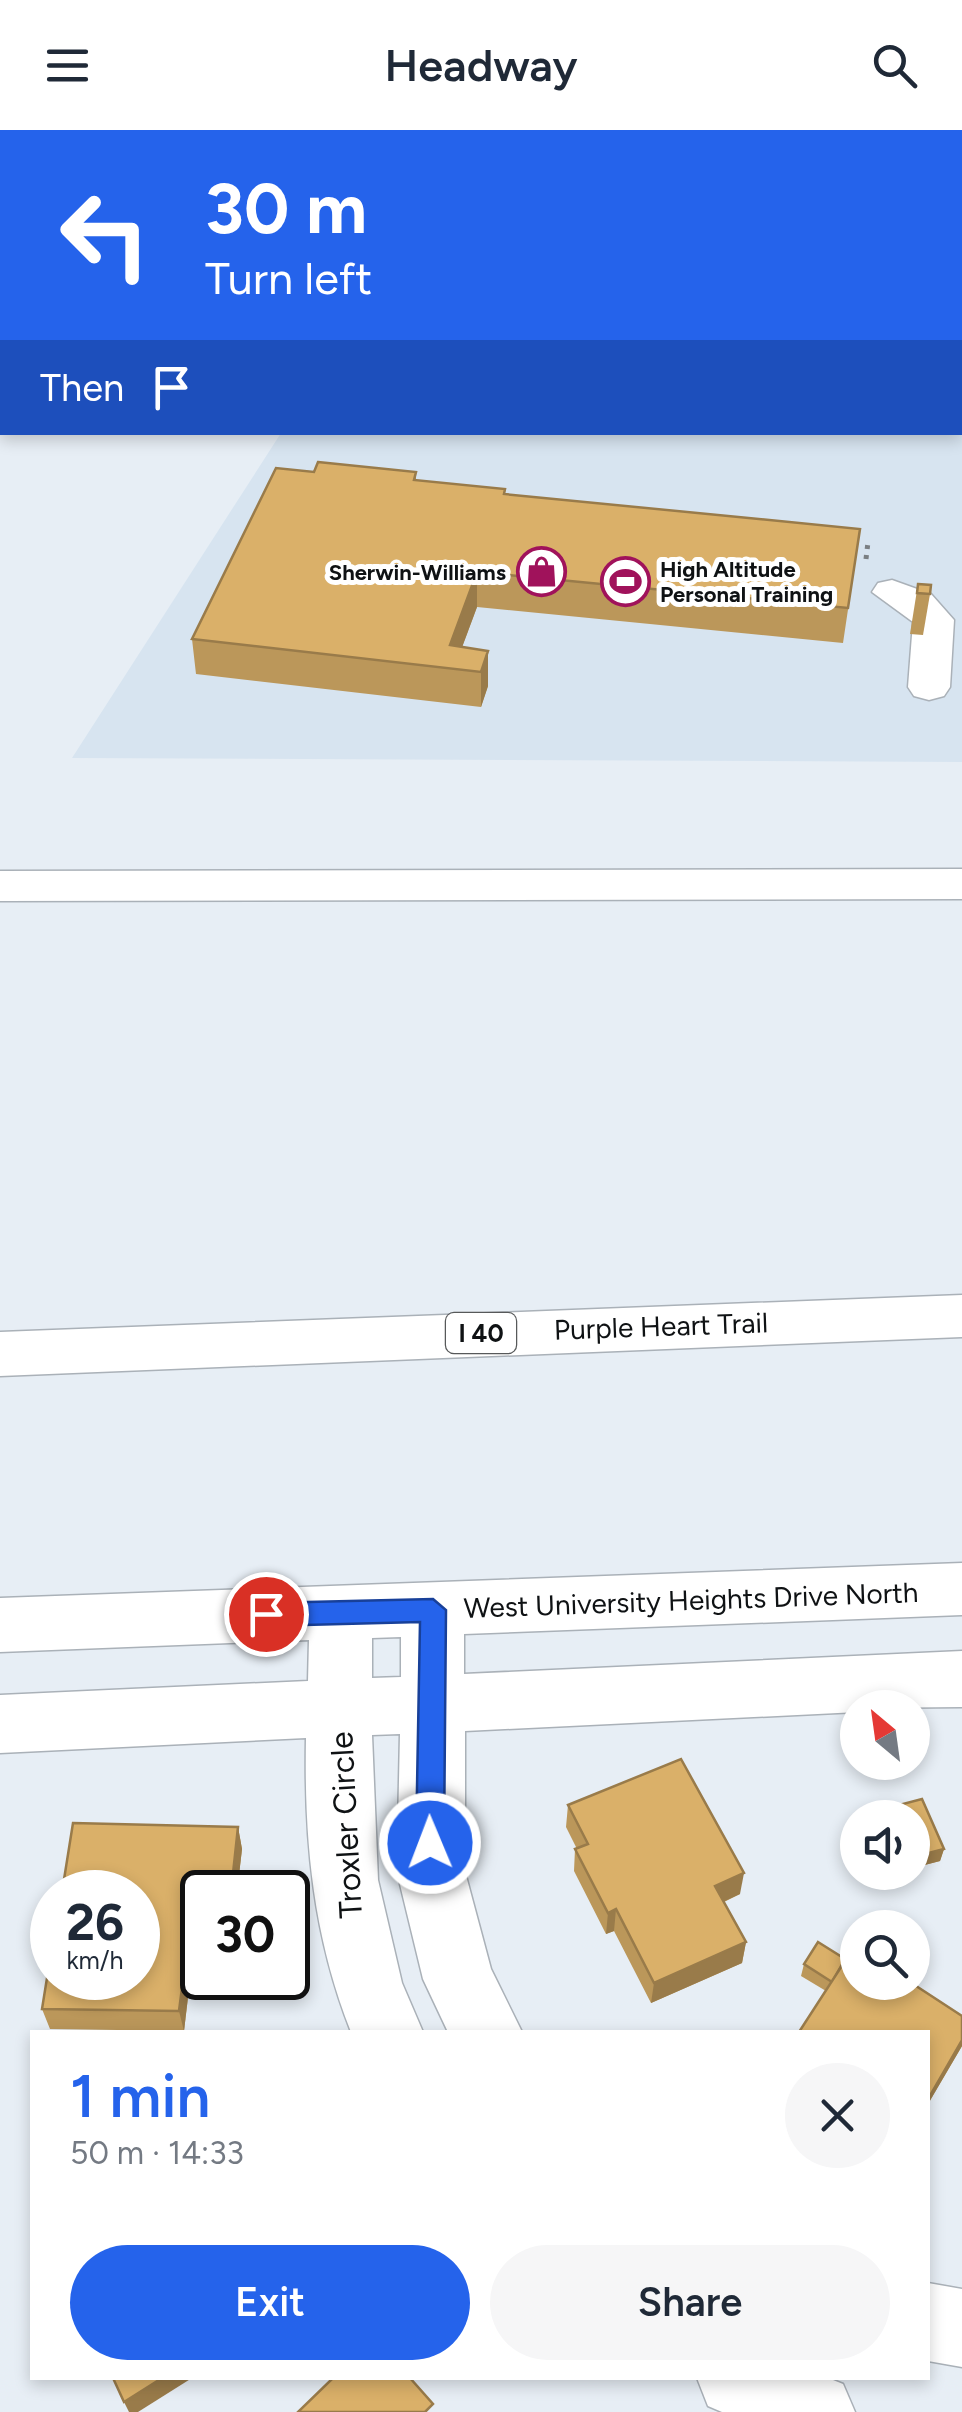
<!DOCTYPE html>
<meta charset="utf-8">
<style>
:root{--surface:#fff;--page:#f6f6f7;--text:#1f2937;--muted:#747a83;--accent:#2563eb}
body{margin:0;font-family:Figtree,sans-serif;background:var(--page);color:var(--text);height:100vh;display:flex;flex-direction:column;font-size:38px;white-space:nowrap}
*{box-sizing:border-box;margin:0}
p{font-size:32px;color:var(--muted)}
.icon{flex:none;width:55px;height:55px;fill:none;stroke:currentColor;stroke-width:2;stroke-linecap:round;stroke-linejoin:round}
.map{position:relative;flex:1;overflow:hidden}
.side{position:absolute;left:30px;top:1900px;width:900px;height:350px;display:flex;flex-direction:column;background:var(--surface);border-radius:0px;box-shadow:0 5px 15px #0003}
.side>*{flex:none}
.hud{position:absolute;left:0px;top:0px;width:962px;height:305px;box-shadow:0 5px 15px #0003;background:#2563eb;color:#fff;overflow:hidden}
.needle{width:65px;rotate:331deg}
.buttons{position:absolute;left:840px;top:1560px;display:grid;gap:20px}
.buttons a{display:grid;place-items:center;width:90px;height:90px;border-radius:50%;background:var(--surface);box-shadow:0 5px 15px #0003;font-size:50px}
.speed{position:absolute;left:30px;top:1740px;display:flex;gap:20px;font-size:50px;font-weight:700;text-align:center}
.speed>*{display:grid;place-content:center;width:130px;height:130px;border-radius:50%;background:var(--surface);box-shadow:0 5px 15px #0003;line-height:1}
.speed small{font-size:25px;font-weight:400}
.speed .limit{border:5px solid #111;border-radius:15px;background:#fff;color:#111}
.pin{position:absolute;display:grid;place-items:center;width:85px;height:85px;color:#fff;margin:-42px;border:5px solid #fff;border-radius:50%;box-shadow:0 2px 10px #0007}
.me{position:absolute;width:110px;margin:-55px;rotate:359deg;stroke-linejoin:round;filter:drop-shadow(0 0 8px #0008)}
.turn{display:flex;align-items:center;gap:35px;height:210px;padding:0 40px;font-size:45px}
.turn .icon{width:130px;height:130px;stroke-width:2.5}
.turn b{display:block;font-size:70px;line-height:85px}
.then{display:flex;align-items:center;height:95px;padding:0 40px;background:#0003;gap:20px;font-size:38px}
.round{display:grid;place-items:center;flex:none;width:105px;height:105px;border-radius:52px;background:var(--page)}
.head{display:flex;align-items:center;justify-content:space-between;height:170px;padding:0 40px}
h1{font-size:60px;font-weight:600;line-height:75px;color:var(--accent)}
.action{display:flex;gap:20px;margin-top:auto;padding:20px 40px}
.action a{flex:1;height:115px;border-radius:60px;background:var(--accent);color:#fff;font-size:40px;font-weight:600;line-height:115px;text-align:center}
.action a+a{background:var(--page);color:var(--text)}
header{display:flex;justify-content:space-between;align-items:center;height:130px;padding:0 40px;background:var(--surface);font-size:45px;font-weight:600}
.map>svg:first-child{display:block}
</style>
<header><svg class="icon" aria-label="menu" viewBox="0 0 24 24"><path d="M4 6h16M4 12h16M4 18h16"/></svg>Headway<svg class="icon" aria-label="search" viewBox="0 0 24 24"><circle cx="10" cy="10" r="6"/><path d="M15 15l6 6"/></svg></header>
<div class="map">
<svg width="962" height="2282" viewBox="0 0 962 2282">
<rect width="100%" height="100%" fill="#e7eef5"/>
<polygon fill="#d7e4f0" points="506,0 962,0 962,632 72,628 281,303 960,302 960,2 496,2"/>
<g fill="none" stroke-linecap="round" stroke-linejoin="round">
<defs>
<g id="minor">
<polygon points="218,0 250,0 251,2 220,2"/>
<polygon points="536,0 569,0 570,2 538,2"/>
<rect x="960" y="155" width="2" height="21"/>
<polygon points="892,450 931,464 954,490 950,557 944,566 929,570 914,566 908,557 913,492 872,462 878,453"/>
<path d="M962,1433V1485L464,1504V1544L962,1521V1577L858,1578V1582L465,1601V1742L491,1839L522,1902H448L423,1849L397,1742L400,1604L372,1605L378,1750L402,1853L423,1902H351C313,1806 304,1711 306,1608L0,1623V1565L308,1551L309,1510L0,1522V1468ZM401,1507V1547L372,1548V1508Z"/>
<polygon points="928,2153 962,2159 962,2237 928,2231"/>
<polygon points="697,2248 828,2248 843,2254 855,2282 722,2282 708,2276"/>
</g>
<g id="highway">
<polygon points="962,739 962,769 0,771 0,741"/>
<polygon points="962,1165 962,1207 0,1246 0,1202"/>
</g>
</defs>
<use href="#minor" stroke="#aab1b8" stroke-width="3"/>
<use href="#highway" stroke="#aab1b8" stroke-width="3"/>
<polyline stroke="#7a7f83" stroke-width="5" stroke-dasharray="4 6" stroke-linecap="butt" points="866,429 868,412"/>
<use href="#minor" fill="#fff" fill-rule="evenodd"/>
<use href="#highway" fill="#fff" fill-rule="evenodd"/>
</g>
<g fill="#bb975a">
<polygon points="52,0 133,0 129,2 61,2"/>
<polygon points="812,0 962,0 962,110 960,110 960,2 812,2"/>
<polygon points="314,342 416,342 416,350 505,365 860,399 843,513 477,477 462,517 488,521 488,556 481,577 196,544 192,509"/>
<polygon points="918,454 930,464 923,505 910,504"/>
<polygon points="922,1669 944,1719 940,1731 913,1738 912,1688 891,1688 895,1676"/>
<polygon points="568,1675 740,1764 724,1772 746,1812 742,1833 651,1873 614,1801 606,1804 574,1741 575,1719 577,1719 566,1697"/>
<polygon points="238,1697 242,1719 237,1762 202,1762 202,1833 192,1833 184,1901 50,1899 42,1879"/>
<polygon points="845,1829 962,1886 962,1916 928,1974 928,1902 826,1861 801,1846 804,1834"/>
</g>
<g fill="#997b4a">
<polygon points="104,0 133,0 129,2 104,2"/>
<polygon points="477,442 477,477 454,539 450,515"/>
<polygon points="488,521 488,556 481,577 481,542"/>
<polygon points="238,1697 242,1719 237,1762 231,1762"/>
<polygon points="944,1719 940,1731 913,1738 917,1726"/>
<polygon points="744,1743 740,1764 712,1777 715,1756"/>
<polygon points="616,1779 614,1801 606,1804 608,1783"/>
<polygon points="188,1812 192,1833 184,1901 179,1881"/>
<polygon points="746,1812 742,1833 651,1873 654,1853"/>
<polygon points="962,1910 962,1916 928,1974 928,1969"/>
<polygon points="162,2248 192,2248 138,2282 129,2282 124,2272"/>
</g>
<g fill="#dab069" stroke="#997b4a" stroke-width="2.5">
<polygon points="816,0 962,0 962,98 960,98 960,2 817,2"/>
<polygon points="318,332 416,342 414,350 505,359 504,364 860,399 848,478 477,442 450,515 488,521 481,542 192,509 276,338 314,342"/>
<polygon points="918,454 931,455 930,464 917,463"/>
<polygon points="681,1629 744,1743 715,1756 746,1812 654,1853 616,1779 608,1783 575,1719 588,1714 568,1675"/>
<polygon points="922,1669 944,1719 917,1726 912,1716 912,1688 900,1688 895,1676"/>
<polygon points="73,1693 238,1697 231,1762 202,1762 202,1812 188,1812 179,1881 42,1879 52,1817 52,1848 138,1848 138,1762 62,1762"/>
<polygon points="818,1812 845,1829 832,1852 804,1834"/>
<polygon points="854,1817 858,1820 858,1852 910,1852 962,1886 962,1910 928,1969 928,1902 799,1902"/>
<polygon points="113,2248 162,2248 124,2272"/>
<polygon points="333,2248 410,2248 433,2274 425,2282 298,2282"/>
</g>
<polygon fill="#2563eb" stroke="#184099" stroke-width="2.5" points="433,1469 446,1480 444,1713 440,1722 430,1726 420,1722 416,1713 420,1492 266,1496 253,1484 266,1473"/>
<defs>
<symbol id="shop-ring" viewBox="-11 -11 22 22"><circle r="9.5" fill="#fff" stroke="#a0125b" stroke-width="1.5"/><path d="M-5-2.5h2.3a2.7 3.5 0 0 1 5.4 0H5L5.5 6h-11ZM-1.5-2.5h3a1.5 2.3 0 0 0-3 0Z" fill="#a0125b"/></symbol>
<symbol id="stadium-ring" viewBox="-11 -11 22 22"><circle r="9.5" fill="#fff" stroke="#a0125b" stroke-width="1.5"/><path d="M0-5a6.5 5 0 1 0 0 10a6.5 5 0 1 0 0-10ZM-3.5-1.8h7v3.6h-7Z" fill="#a0125b"/></symbol>
</defs>
<g fill-rule="evenodd">
<use href="#shop-ring" x="514" y="414" width="55" height="55"/>
<use href="#stadium-ring" x="598" y="424" width="55" height="55"/>
</g>
<g text-anchor="middle" stroke-width="10" stroke-linejoin="round" paint-order="stroke">
<g font-size="22" font-weight="bold" fill="#0f1214" stroke="#fff" text-anchor="start">
<text x="660" y="447">High Altitude<tspan x="660" dy="25">Personal Training</tspan></text>
<text x="506" y="450" text-anchor="end">Sherwin-Williams</text>
</g>
<rect fill="#fff" stroke="#57595a" stroke-width="2.5" x="446" y="1183" width="70" height="40" rx="8"/>
<g font-size="25" font-weight="bold" fill="#0f1214">
<text x="481" y="1212">I 40</text>
</g>
<g font-size="28" fill="#0f1214" stroke="#fff">
<text transform="translate(661 1196) rotate(-2)" y="10">Purple Heart Trail</text>
<text transform="translate(691 1470) rotate(-2)" y="10">West University Heights Drive North</text>
</g>
<g font-size="32" fill="#0f1214" stroke="#fff">
<text transform="translate(346 1695) rotate(-93)" y="11">Troxler Circle</text>
</g>
</g>
</svg>
<div class="buttons">
<a><svg class="needle" viewBox="-14 -14 28 28"><path d="M0-13l5 13h-10z" fill="#e53935"/><path d="M0 13l5-13h-10z" fill="#747a83"/></svg></a>
<a><svg class="icon" aria-label="sound" viewBox="0 0 24 24"><path d="M4 9h4l5-4v14l-5-4H4zM17 9q2 3 0 6"/></svg></a>
<a><svg class="icon" aria-label="search" viewBox="0 0 24 24"><circle cx="10" cy="10" r="6"/><path d="M15 15l6 6"/></svg></a>
</div>
<div class="speed"><div>26<small>km/h</small></div><div class="limit">30</div></div>
<div class="pin" style="left:266px;top:1484px;background:#d93025"><svg class="icon" aria-label="arrive" viewBox="0 0 24 24"><path d="M6 21V4h12l-3 4 3 4H6"/></svg></div>
<svg class="me" style="left:430px;top:1713px" viewBox="-20 -20 40 40"><circle r="17" fill="#2563eb" stroke="#fff" stroke-width="3"/><path d="M0-11L8 9 0 5-8 9z" fill="#fff"/></svg>
<div class="hud">
<div class="turn"><svg class="icon" aria-label="left" viewBox="0 0 24 24"><path d="M17 20v-9H6M10 6l-5 5 5 5"/></svg><div><b>30 m</b>Turn left</div></div>
<div class="then">Then<svg class="icon" aria-label="arrive" viewBox="0 0 24 24"><path d="M6 21V4h12l-3 4 3 4H6"/></svg></div>
</div>
<section class="side">
<div class="head"><div><h1>1 min</h1><p>50 m · 14:33</p></div><a class="round"><svg class="icon" aria-label="close" viewBox="0 0 24 24"><path d="M6 6l12 12M18 6L6 18"/></svg></a></div>
<div class="action"><a>Exit</a><a>Share</a></div>
</section>
</div>
